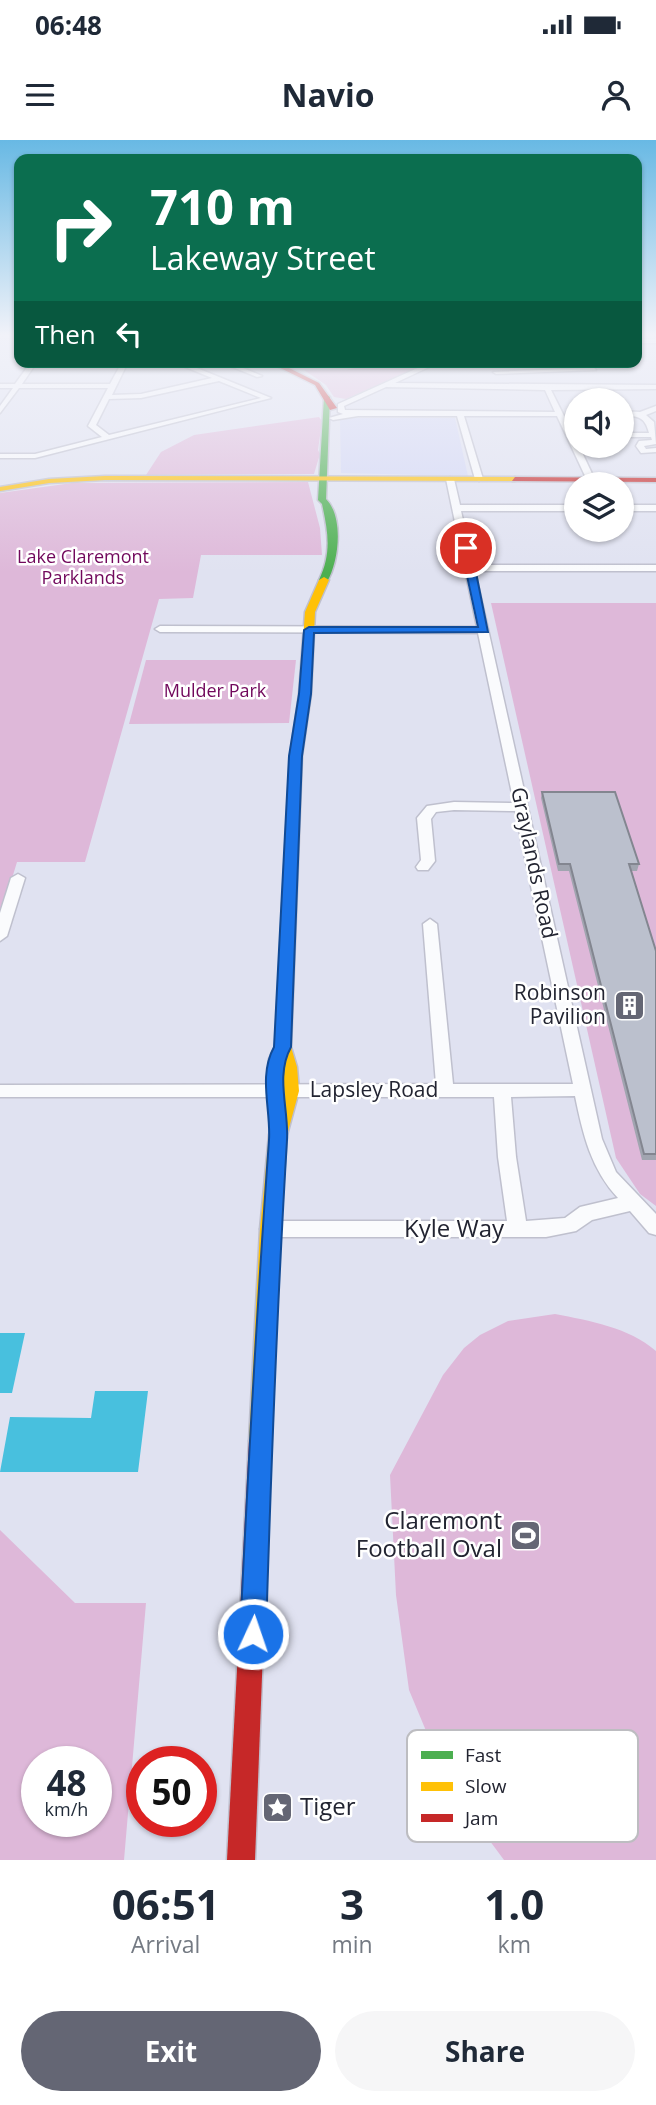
<!DOCTYPE html>
<style>
:root{--surface:#fff;--page:#f6f6f7;--text:#1f2937;--muted:#747a83;--accent:#646674}
body{margin:0;font-family:"Open Sans",sans-serif;background:var(--page);color:var(--text);height:100vh;display:flex;flex-direction:column;font-size:26px;white-space:nowrap}
*{box-sizing:border-box;margin:0}
p{font-size:23px;color:var(--muted)}
.icon{flex:none;width:38px;height:38px;fill:none;stroke:currentColor;stroke-width:2;stroke-linecap:round;stroke-linejoin:round}
.map{position:relative;height:1720px;overflow:hidden}
.side{display:flex;flex-direction:column;background:var(--surface);flex:1}
.side>*{flex:none}
.guide{position:absolute;left:14px;top:14px;width:628px;height:214px;border-radius:14px;box-shadow:0 2px 5px #0004;background:#0b6e4f;color:#fff;overflow:hidden}
.controls{position:absolute;left:564px;top:248px;display:grid;gap:14px}
.controls a{display:grid;place-items:center;width:70px;height:70px;border-radius:50%;background:var(--surface);box-shadow:0 2px 5px #0004;font-size:35px}
.speed{position:absolute;left:21px;top:1606px;display:flex;gap:14px;font-size:35px;font-weight:700;text-align:center}
.speed>*{display:grid;place-content:center;width:91px;height:91px;border-radius:50%;background:var(--surface);box-shadow:0 2px 5px #0004;line-height:1}
.speed small{font-size:18px;font-weight:400}
.speed .limit{border:10px solid #d22;background:#fff;color:#111}
.pin{position:absolute;display:grid;place-items:center;width:60px;height:60px;color:#fff;margin:-30px;border:4px solid #fff;border-radius:50%;box-shadow:0 2px 7px #0007}
.me{position:absolute;width:77px;margin:-38px;rotate:3deg;stroke-linejoin:round;filter:drop-shadow(0 0 5px #0008)}
.turn{display:flex;align-items:center;gap:24px;height:147px;padding:0 21px;font-size:32px}
.turn .icon{width:91px;height:91px;stroke-width:2.5}
.turn b{display:block;font-size:49px;line-height:60px}
.then{display:flex;align-items:center;height:66px;padding:0 21px;background:#0003;gap:14px;font-size:26px}
.eta{display:flex;justify-content:space-evenly;align-items:center;height:119px;text-align:center}
.eta b{font-size:42px;font-weight:700;line-height:49px}
.cta{display:flex;gap:14px;margin-top:auto;padding:14px 21px}
.cta a{flex:1;height:80px;border-radius:42px;background:var(--accent);color:#fff;font-size:28px;font-weight:700;line-height:80px;text-align:center}
.cta a+a{background:var(--page);color:var(--text)}
.status{display:flex;justify-content:space-between;align-items:center;height:49px;padding:0 35px;background:var(--surface);direction:ltr}
.status svg{height:19px;fill:currentColor}
header{display:flex;justify-content:space-between;align-items:center;height:91px;padding:0 21px;background:var(--surface);font-size:32px;font-weight:700}
.map>svg:first-child{display:block}
</style>
<div class="status"><b>06:48</b><svg viewBox="0 0 49 12"><path d="M0 12V9h3v3zM5 12V6h3v6zM10 12V3h3v9zM15 12V0h3v12zM26 1h20v11H26zM47 4h2v5h-2z"/></svg></div>
<header><svg class="icon" aria-label="menu" viewBox="0 0 24 24"><path d="M4 6h16M4 12h16M4 18h16"/></svg>Navio<svg class="icon" aria-label="person" viewBox="0 0 24 24"><circle cx="12" cy="8" r="4"/><path d="M4 21q1-7 8-7t8 7"/></svg></header>
<div class="map">
<svg width="656" height="1720" viewBox="0 0 656 1720">
<rect width="100%" height="100%" fill="#e0e2f1"/>
<polygon fill="#d3d7f5" points="345,278 455,278 468,336 341,333 340,280"/>
<g fill="#deb8d9" fill-rule="evenodd">
<polygon points="374,222 430,222 346,259 334,257 326,245 304,230 347,230"/>
<polygon points="319,277 322,281 318,310 320,314 314,334 146,335 161,312 194,295"/>
<polygon points="72,343 308,342 320,388 322,415 201,415 193,458 159,459 85,722 17,722 0,778 0,353"/>
<polygon points="491,463 656,463 656,1066 640,1054 616,1018"/>
<polygon points="146,520 296,520 289,583 129,584"/>
<path d="M555,1174C590,1181 628,1187 656,1211V1720H504L449,1646L409,1550L396,1455L390,1335L443,1235L464,1208L480,1195L508,1181Z"/>
<path d="M0,1390L75,1463H146L124,1720H0ZM37,1622H96V1682H37Z"/>
</g>
<g fill="#48c0de">
<polygon points="0,1193 25,1193 12,1253 0,1253"/>
<polygon points="95,1251 148,1251 138,1332 0,1332 10,1277 91,1278"/>
</g>
<g fill="none" stroke-linecap="round" stroke-linejoin="round">
<defs>
<g id="street">
<rect x="637" y="199" width="19" height="4"/>
<path d="M31,222H37L22,244H110L122,222H128L112,255L141,254L212,238L173,222H182L271,258L35,318H0V314H35L102,297L88,286L108,248H19L0,273V266L13,248H0V244H15ZM219,241L261,258L109,295L96,285L109,259L141,258Z"/>
<polygon points="220,222 229,222 262,236 257,237"/>
<path d="M431,222H440L395,243L656,245V249L551,250L576,300V306H579L595,340L591,342L587,340L557,276H464L483,339L479,341L475,339L457,276H358L333,280L329,278L343,274L338,272V264ZM386,247L545,250L555,272L345,270L344,266Z"/>
<polygon points="582,222 589,222 596,230 496,234 493,232 587,228"/>
<polygon points="601,256 603,259 591,261 592,260"/>
<path d="M656,266V271L646,275L654,282L656,304L644,306L646,309L656,308V312L641,313L636,306L639,301L652,300L651,297H621V293H649C645,276 637,276 621,275V271L640,272Z"/>
<path d="M450,337L454,339L460,365H576V371H461L473,425H656V431H475L602,999L616,1032L656,1074V1095L649,1093L630,1071L592,1080L576,1091L546,1097H270L263,1095L260,1089L263,1083L270,1081H507L498,1017L494,957H0V945L436,944L423,784L430,779L437,784L453,944H573L515,671L454,670L436,672L431,679L435,721L428,730H418L416,727L421,720L417,678L427,666L454,662L514,663L478,493L160,492L155,489L160,486L477,487L446,339ZM575,956C583,995 591,1029 618,1058L580,1067L565,1078L526,1081L516,1017L511,957Z"/>
<rect x="621" y="365" width="35" height="6"/>
<polygon points="18,734 25,738 7,796 0,801 0,773 11,738"/>
</g>
<path id="fast" d="M327,255L330,257L326,359C344,377 339,421 327,442L324,443L319,440C332,413 328,392 322,364L318,360L324,257Z"/>
<g id="slow">
<polygon points="105,336 515,337 519,339 515,341 105,340 49,343 0,351 0,347 49,339"/>
<polygon points="324,437 329,440 315,472 311,554 302,616 291,907 297,927 299,951 287,995 280,1089 271,1301 268,1309 260,1312 252,1309 249,1301 260,1089 269,995 281,951 280,924 271,923 269,919 275,907 290,616 299,554 305,472 319,440"/>
</g>
<g id="jam">
<polygon points="268,222 277,222 319,243 337,268 330,270 315,245"/>
<polygon points="515,337 656,338 656,342 512,341"/>
<polygon points="260,1290 268,1293 271,1301 255,1720 227,1720 249,1301 252,1293"/>
</g>
</defs>
<use href="#street" stroke="#bfc0ce" stroke-width="3"/>
<use href="#fast" stroke="#bfc0ce" stroke-width="3"/>
<use href="#slow" stroke="#bfc0ce" stroke-width="3"/>
<use href="#jam" stroke="#bfc0ce" stroke-width="3"/>
<use href="#street" fill="#fafbfd" fill-rule="evenodd"/>
<use href="#fast" fill="#4caf50" fill-rule="evenodd"/>
<use href="#slow" fill="#ffc107" fill-rule="evenodd"/>
<use href="#jam" fill="#c62828" fill-rule="evenodd"/>
</g>
<polygon fill="#a1a5b0" points="542,652 639,724 637,731 631,731 656,811 656,1020 642,1020 569,731 558,731 541,658"/>
<polygon fill="#bbc0cd" stroke="#838690" stroke-width="2" points="542,652 615,652 639,724 629,724 656,811 656,1014 644,1014 570,724 559,724"/>
<linearGradient id="sky" x2="0" y2="1"><stop stop-color="#68b9e4"/><stop offset="0.45" stop-color="#f1f2f9"/><stop offset="1" stop-color="#f1f2f9" stop-opacity="0"/></linearGradient>
<rect width="656" height="433" fill="url(#sky)"/>
<path fill="#1a73e8" stroke="#114b97" stroke-width="2" d="M466,405L471,408L488,492L314,493L311,554L302,616L291,907C275,936 289,969 287,1000C277,1165 271,1329 266,1494L262,1503L253,1507L244,1503L240,1494C248,1329 257,1165 269,1000C271,969 258,936 274,907L289,616L299,554L304,490L309,487H478L461,408Z"/>
<defs>
<symbol id="building-square" viewBox="-11 -11 22 22"><rect x="-9" y="-9" width="18" height="18" rx="4" fill="#646674" stroke="#fff"/><path d="M-4-6H4V6H1V3H-1V6H-4ZM-2.5-4.3h1.7v1.8h-1.7ZM.8-4.3h1.7v1.8H.8ZM-2.5-1h1.7V.8h-1.7ZM.8-1h1.7V.8H.8Z" fill="#fff"/></symbol>
<symbol id="stadium-square" viewBox="-11 -11 22 22"><rect x="-9" y="-9" width="18" height="18" rx="4" fill="#646674" stroke="#fff"/><path d="M0-5a6.5 5 0 1 0 0 10a6.5 5 0 1 0 0-10ZM-3.5-1.8h7v3.6h-7Z" fill="#fff"/></symbol>
<symbol id="sight-square" viewBox="-11 -11 22 22"><rect x="-9" y="-9" width="18" height="18" rx="4" fill="#646674" stroke="#fff"/><path d="M0-6L1.8-2.2L6-1.7L2.9 1.2L3.7 5.4L0 3.3L-3.7 5.4L-2.9 1.2L-6-1.7L-1.8-2.2Z" fill="#fff"/></symbol>
</defs>
<g fill-rule="evenodd">
<use href="#building-square" x="612" y="848" width="35" height="35"/>
<use href="#stadium-square" x="508" y="1378" width="35" height="35"/>
<use href="#sight-square" x="260" y="1650" width="35" height="35"/>
</g>
<g text-anchor="middle" stroke-width="5" stroke-linejoin="round" paint-order="stroke">
<g font-size="18" fill="#71085c" stroke="#fff">
<text x="83" y="423">Lake Claremont<tspan x="83" dy="21">Parklands</tspan></text>
<text x="215" y="557">Mulder Park</text>
</g>
<g font-size="21" fill="#222431" stroke="#fff">
<text transform="translate(534 723) rotate(78)" y="7">Graylands Road</text>
<text x="374" y="957">Lapsley Road</text>
</g>
<g font-size="21" fill="#222431" stroke="#fff" text-anchor="end">
<text x="606" y="860">Robinson<tspan x="606" dy="24">Pavilion</tspan></text>
</g>
<g font-size="24" fill="#222431" stroke="#fff">
<text x="454" y="1097">Kyle Way</text>
</g>
<g font-size="24" fill="#222431" stroke="#fff" text-anchor="end">
<text x="502" y="1389">Claremont<tspan x="502" dy="28">Football Oval</tspan></text>
<text x="300" y="1675" text-anchor="start">Tiger</text>
</g>
</g>
<rect x="407" y="1590" width="231" height="112" rx="10" fill="#fff" stroke="#bdbdc1" stroke-width="2"/>
<rect x="421" y="1611" width="32" height="8" fill="#4caf50"/>
<rect x="421" y="1642" width="32" height="9" fill="#ffc107"/>
<rect x="421" y="1674" width="32" height="8" fill="#c62828"/>
<g font-size="19" fill="#222431">
<text x="465" y="1622">Fast</text>
<text x="465" y="1653">Slow</text>
<text x="465" y="1685">Jam</text>
</g>
</svg>
<div class="controls">
<a><svg class="icon" aria-label="sound" viewBox="0 0 24 24"><path d="M4 9h4l5-4v14l-5-4H4zM17 9q2 3 0 6"/></svg></a>
<a><svg class="icon" aria-label="layers" viewBox="0 0 24 24"><path d="M12 4l9 5-9 5-9-5zM3 14l9 5 9-5"/></svg></a>
</div>
<div class="speed"><div>48<small>km/h</small></div><div class="limit">50</div></div>
<div class="pin" style="left:466px;top:408px;background:#d93025"><svg class="icon" aria-label="arrive" viewBox="0 0 24 24"><path d="M6 21V4h12l-3 4 3 4H6"/></svg></div>
<svg class="me" style="left:253px;top:1494px" viewBox="-20 -20 40 40"><circle r="17" fill="#1a73e8" stroke="#fff" stroke-width="3"/><path d="M0-11L8 9 0 5-8 9z" fill="#fff"/></svg>
<div class="guide">
<div class="turn"><svg class="icon" aria-label="right" viewBox="0 0 24 24"><path d="M7 20v-9h11M14 6l5 5-5 5"/></svg><div><b>710 m</b>Lakeway Street</div></div>
<div class="then">Then<svg class="icon" aria-label="left" viewBox="0 0 24 24"><path d="M17 20v-9H6M10 6l-5 5 5 5"/></svg></div>
</div>
</div>
<section class="side">
<div class="eta">
<div><b>06:51</b><p>Arrival</p></div>
<div><b>3</b><p>min</p></div>
<div><b>1.0</b><p>km</p></div>
</div>
<div class="cta"><a>Exit</a><a>Share</a></div>
</section>
